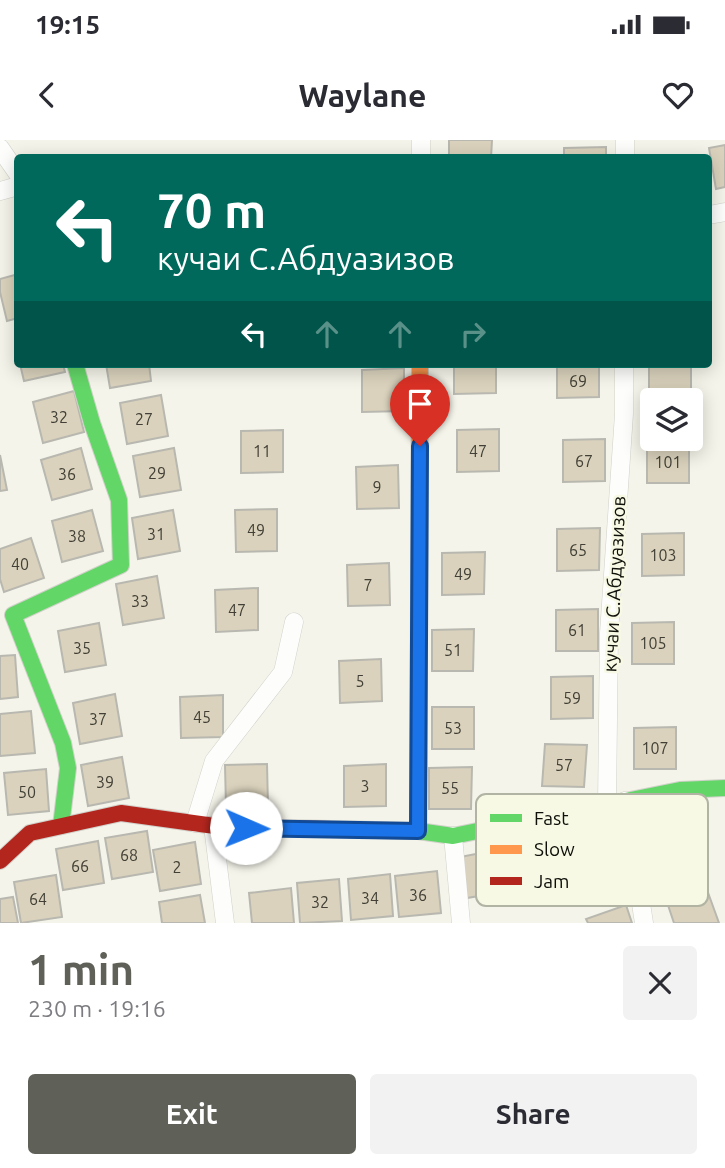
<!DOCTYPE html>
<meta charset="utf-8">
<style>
:root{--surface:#fff;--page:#f2f2f3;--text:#2b2b33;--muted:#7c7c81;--accent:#5f6058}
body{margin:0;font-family:Ubuntu,sans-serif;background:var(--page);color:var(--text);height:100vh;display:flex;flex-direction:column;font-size:26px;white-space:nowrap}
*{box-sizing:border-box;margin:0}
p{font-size:23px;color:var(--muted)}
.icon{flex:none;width:38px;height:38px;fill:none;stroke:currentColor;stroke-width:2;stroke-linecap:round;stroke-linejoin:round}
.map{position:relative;height:783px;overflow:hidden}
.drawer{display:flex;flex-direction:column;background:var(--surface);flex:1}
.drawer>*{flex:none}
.guide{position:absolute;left:14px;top:14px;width:698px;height:214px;border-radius:7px;box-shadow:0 4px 18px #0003;background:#00695c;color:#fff;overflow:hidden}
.tools{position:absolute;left:640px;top:248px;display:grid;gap:14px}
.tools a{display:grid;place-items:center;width:63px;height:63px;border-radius:7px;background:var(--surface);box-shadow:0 4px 18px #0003;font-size:35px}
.pin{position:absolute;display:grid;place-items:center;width:60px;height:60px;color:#fff;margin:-72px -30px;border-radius:50% 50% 50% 0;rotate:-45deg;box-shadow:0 0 7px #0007}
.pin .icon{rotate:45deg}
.me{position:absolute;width:77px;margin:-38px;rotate:91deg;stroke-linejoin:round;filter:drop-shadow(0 0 5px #0008)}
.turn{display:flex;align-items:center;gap:24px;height:147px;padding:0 28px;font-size:32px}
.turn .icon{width:91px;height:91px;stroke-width:2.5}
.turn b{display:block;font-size:49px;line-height:60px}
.lanes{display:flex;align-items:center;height:66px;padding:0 28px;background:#0003;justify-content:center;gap:35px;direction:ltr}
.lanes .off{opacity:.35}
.round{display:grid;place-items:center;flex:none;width:74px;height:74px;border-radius:7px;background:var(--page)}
.head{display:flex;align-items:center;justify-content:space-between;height:119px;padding:0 28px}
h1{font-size:42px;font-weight:700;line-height:52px;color:var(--accent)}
.action{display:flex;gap:14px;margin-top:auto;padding:14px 28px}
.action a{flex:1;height:80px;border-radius:7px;background:var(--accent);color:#fff;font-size:28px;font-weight:700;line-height:80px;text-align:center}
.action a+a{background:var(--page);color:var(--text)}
.status{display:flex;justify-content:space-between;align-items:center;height:49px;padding:0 35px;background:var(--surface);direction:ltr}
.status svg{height:19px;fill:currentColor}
header{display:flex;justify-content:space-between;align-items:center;height:91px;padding:0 28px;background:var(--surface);font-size:32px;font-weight:700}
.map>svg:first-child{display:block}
</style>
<div class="status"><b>19:15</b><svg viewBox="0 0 49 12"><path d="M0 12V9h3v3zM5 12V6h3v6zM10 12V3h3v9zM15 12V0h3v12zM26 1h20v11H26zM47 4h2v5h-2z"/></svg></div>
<header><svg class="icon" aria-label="back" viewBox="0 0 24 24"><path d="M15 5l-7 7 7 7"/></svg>Waylane<svg class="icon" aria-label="heart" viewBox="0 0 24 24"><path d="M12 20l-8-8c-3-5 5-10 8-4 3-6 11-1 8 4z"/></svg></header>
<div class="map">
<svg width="725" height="783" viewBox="0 0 725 783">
<rect width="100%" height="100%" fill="#f4f4ea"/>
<g fill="#dad2bc" stroke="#b9b8b0" stroke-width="2">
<polygon points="449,0 492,0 491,18 449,18"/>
<polygon points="725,5 725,47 716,49 709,8"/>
<polygon points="606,7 606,18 564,18 564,8"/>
<polygon points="18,134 18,178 7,181 0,152 0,139"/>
<polygon points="20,224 63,224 65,232 24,241"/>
<polygon points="106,224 149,224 151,241 110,248"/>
<polygon points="454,224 496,224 496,253 454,254"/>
<polygon points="557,224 599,224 599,257 557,258"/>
<polygon points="649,224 691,224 691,261 653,261 653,264 649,264"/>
<polygon points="404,228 404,271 362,272 362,230"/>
<polygon points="74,251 84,292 43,303 33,262"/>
<polygon points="161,255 168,296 127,304 120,263"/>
<polygon points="499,289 499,331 457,332 457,290"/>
<polygon points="283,290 283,332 241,333 241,291"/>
<polygon points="605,299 605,341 563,342 563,300"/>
<polygon points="689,301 689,343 647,343 647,302"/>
<polygon points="81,308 92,349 52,360 41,320"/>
<polygon points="174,308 181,350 140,357 133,316"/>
<polygon points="0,315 7,350 0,351"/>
<polygon points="398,325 399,368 357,369 356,327"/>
<polygon points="277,369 277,411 236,412 235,370"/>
<polygon points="92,370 103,411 62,422 52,381"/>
<polygon points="173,370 180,411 138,419 132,378"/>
<polygon points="600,388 599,430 557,431 557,389"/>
<polygon points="684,393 684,435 642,436 642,394"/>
<polygon points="31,398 44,438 4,452 0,439 0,409"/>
<polygon points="485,412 484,454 442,455 442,413"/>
<polygon points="389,423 390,465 348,466 347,425"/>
<polygon points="157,436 164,478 123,485 116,444"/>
<polygon points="258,448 258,490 216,492 215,450"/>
<polygon points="598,469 598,511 556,511 556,470"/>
<polygon points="674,482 674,524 632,524 632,483"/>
<polygon points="99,483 106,525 65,532 58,491"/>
<polygon points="474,489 473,531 432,531 432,490"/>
<polygon points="15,515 18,557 0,559 0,516"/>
<polygon points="381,519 382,561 340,563 339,521"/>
<polygon points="593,536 593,578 551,579 551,537"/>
<polygon points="115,554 122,596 80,604 73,563"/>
<polygon points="223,555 223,597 181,598 180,557"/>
<rect x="432" y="567" width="42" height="42"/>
<polygon points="31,571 35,613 0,616 0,574"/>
<polygon points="676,587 676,629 634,629 634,588"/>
<polygon points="545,604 587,605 584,647 542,646"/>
<polygon points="122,617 129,658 88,666 81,625"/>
<polygon points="267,624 268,666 226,667 225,625"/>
<polygon points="386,624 386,666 344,667 344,626"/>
<polygon points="472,627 471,669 429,669 429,628"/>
<polygon points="46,629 49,671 8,675 4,633"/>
<polygon points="147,691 153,732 112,739 105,698"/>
<polygon points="98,701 104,743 63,750 56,709"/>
<polygon points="195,702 201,744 160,751 153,710"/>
<polygon points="502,709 508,751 467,758 460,717"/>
<polygon points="437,731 441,773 399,777 395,736"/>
<polygon points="390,734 393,776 351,780 348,739"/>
<polygon points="56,735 62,777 21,783 14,742"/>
<polygon points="339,739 342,781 300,783 297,743"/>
<polygon points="706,747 719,783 674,783 667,762"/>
<polygon points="291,748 294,783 252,783 249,753"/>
<polygon points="200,755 205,783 162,783 159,762"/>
<polygon points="13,757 18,783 0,783 0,759"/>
<polygon points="626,765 632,783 588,783 586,779"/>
</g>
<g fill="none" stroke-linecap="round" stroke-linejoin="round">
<defs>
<g id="street">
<polyline points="421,0 421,18"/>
<polyline points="0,8 18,34"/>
<polyline points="625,18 625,0"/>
<polyline points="0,51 18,46"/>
<polyline points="709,75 725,72"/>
<polyline points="625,661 644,783"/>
<polyline points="607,665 609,493 624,274 624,224"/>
<polyline points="195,683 214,621 283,532 294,482"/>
<polyline points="213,686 225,783"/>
<polyline points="453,696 461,783"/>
</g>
<g id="fast">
<polyline points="61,686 68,628 63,603 13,475 121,425 119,360 92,283 75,224"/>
<polyline points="332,689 418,691 453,696 680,650 725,648"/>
</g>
<polyline id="slow" points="418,691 420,224"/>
<polyline id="jam" points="0,721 30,693 121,673 222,687 332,689"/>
</defs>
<use href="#street" stroke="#d1d1ca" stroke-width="19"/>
<use href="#fast" stroke="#d1d1ca" stroke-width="18"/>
<use href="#slow" stroke="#d1d1ca" stroke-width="18"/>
<use href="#jam" stroke="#d1d1ca" stroke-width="18"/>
<use href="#street" stroke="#fdfdfc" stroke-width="18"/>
<use href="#fast" stroke="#63d668" stroke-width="16"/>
<use href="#slow" stroke="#ff974d" stroke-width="16"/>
<use href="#jam" stroke="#b3261e" stroke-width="16"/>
</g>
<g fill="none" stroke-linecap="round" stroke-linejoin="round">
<defs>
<polyline id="route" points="246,688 418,691 420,306"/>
</defs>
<use href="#route" stroke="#114b97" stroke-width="18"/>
<use href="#route" stroke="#1a73e8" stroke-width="12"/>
</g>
<g text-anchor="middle" stroke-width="5" stroke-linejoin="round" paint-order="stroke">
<g font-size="16" fill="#424036">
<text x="578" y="247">69</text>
<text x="59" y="283">32</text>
<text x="144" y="285">27</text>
<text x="262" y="317">11</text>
<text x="478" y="317">47</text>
<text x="584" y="327">67</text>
<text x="668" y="328">101</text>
<text x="157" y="339">29</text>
<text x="67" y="340">36</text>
<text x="377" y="353">9</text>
<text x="256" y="396">49</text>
<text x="156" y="400">31</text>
<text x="77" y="402">38</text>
<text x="578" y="416">65</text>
<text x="663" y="421">103</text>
<text x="20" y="430">40</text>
<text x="463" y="440">49</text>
<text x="368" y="451">7</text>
<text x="140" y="467">33</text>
<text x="237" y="476">47</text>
<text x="577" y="496">61</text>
<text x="653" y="509">105</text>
<text x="82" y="514">35</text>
<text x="453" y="516">51</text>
<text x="360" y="547">5</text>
<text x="572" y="564">59</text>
<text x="202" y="583">45</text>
<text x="98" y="585">37</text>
<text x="453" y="594">53</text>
<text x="655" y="614">107</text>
<text x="564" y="631">57</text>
<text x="105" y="648">39</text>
<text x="365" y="652">3</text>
<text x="450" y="654">55</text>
<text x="27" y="658">50</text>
<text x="129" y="721">68</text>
<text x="80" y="732">66</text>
<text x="177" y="733">2</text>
<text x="418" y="761">36</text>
<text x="370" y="764">34</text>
<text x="38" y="765">64</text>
<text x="320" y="768">32</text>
</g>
<g font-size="19" fill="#0f1009" stroke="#f7f9e5">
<text transform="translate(614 444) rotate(-87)" y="7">кучаи С.Абдуазизов</text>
</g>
</g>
<rect x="476" y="654" width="232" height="112" rx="10" fill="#f7f9e5" stroke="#b1b3a3" stroke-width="2"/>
<rect x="490" y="674" width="32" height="8" fill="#63d668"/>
<rect x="490" y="705" width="32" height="9" fill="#ff974d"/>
<rect x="490" y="737" width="32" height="8" fill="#b3261e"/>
<g font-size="19" fill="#0f1009">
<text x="534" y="685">Fast</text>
<text x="534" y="716">Slow</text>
<text x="534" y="748">Jam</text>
</g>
</svg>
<div class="tools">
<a><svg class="icon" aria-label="layers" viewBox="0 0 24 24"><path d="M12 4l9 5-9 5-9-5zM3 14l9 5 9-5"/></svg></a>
</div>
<div class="pin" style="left:420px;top:306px;background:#d93025"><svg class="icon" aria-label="arrive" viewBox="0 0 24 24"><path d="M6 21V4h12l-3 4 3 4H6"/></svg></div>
<svg class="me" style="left:246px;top:688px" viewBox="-20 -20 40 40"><circle r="19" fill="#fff"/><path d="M0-13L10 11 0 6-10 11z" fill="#1a73e8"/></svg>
<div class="guide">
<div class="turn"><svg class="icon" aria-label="left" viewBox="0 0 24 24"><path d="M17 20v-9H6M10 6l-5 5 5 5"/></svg><div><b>70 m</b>кучаи С.Абдуазизов</div></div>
<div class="lanes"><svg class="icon" aria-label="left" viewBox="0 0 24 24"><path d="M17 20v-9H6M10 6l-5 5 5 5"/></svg><svg class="icon off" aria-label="ahead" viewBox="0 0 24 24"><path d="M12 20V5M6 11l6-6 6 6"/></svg><svg class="icon off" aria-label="ahead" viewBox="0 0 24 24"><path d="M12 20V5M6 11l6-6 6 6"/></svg><svg class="icon off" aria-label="right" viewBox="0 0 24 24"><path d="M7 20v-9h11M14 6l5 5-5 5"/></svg></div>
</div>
</div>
<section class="drawer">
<div class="head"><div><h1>1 min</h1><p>230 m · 19:16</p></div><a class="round"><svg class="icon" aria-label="close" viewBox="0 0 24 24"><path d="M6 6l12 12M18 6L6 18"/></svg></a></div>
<div class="action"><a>Exit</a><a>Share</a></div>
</section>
